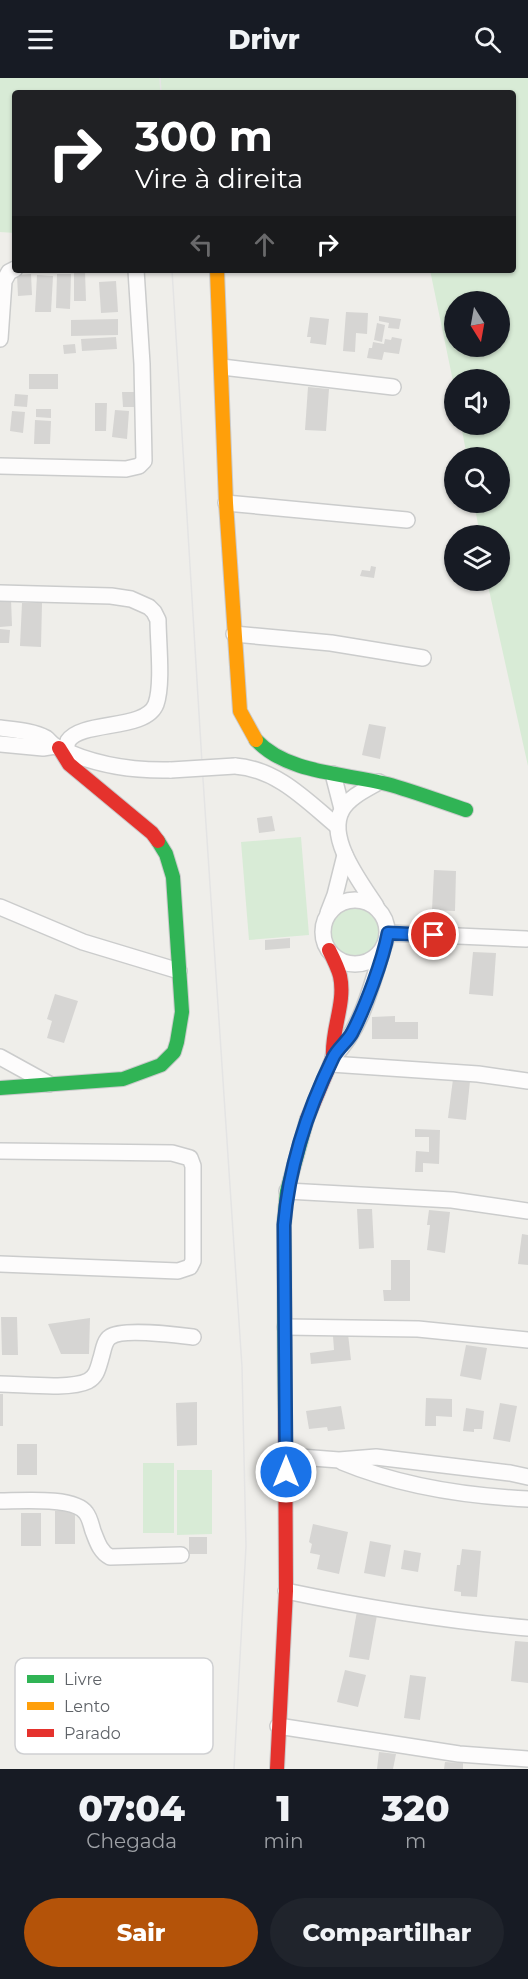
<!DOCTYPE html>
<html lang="pt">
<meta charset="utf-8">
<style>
:root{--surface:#171b24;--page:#20242c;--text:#f1f3f6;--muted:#9ea1a6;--accent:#b45309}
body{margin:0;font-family:Montserrat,sans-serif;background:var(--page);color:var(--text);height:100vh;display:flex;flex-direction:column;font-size:22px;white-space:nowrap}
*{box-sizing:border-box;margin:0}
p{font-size:20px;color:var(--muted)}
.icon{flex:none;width:33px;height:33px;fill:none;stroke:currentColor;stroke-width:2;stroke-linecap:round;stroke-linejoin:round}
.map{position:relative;height:1691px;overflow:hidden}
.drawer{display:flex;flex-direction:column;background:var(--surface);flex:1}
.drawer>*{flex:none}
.top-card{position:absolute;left:12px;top:12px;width:504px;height:183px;border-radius:6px;box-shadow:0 2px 4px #0004;background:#202124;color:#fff;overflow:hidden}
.needle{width:39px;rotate:169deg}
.fabs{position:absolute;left:444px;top:213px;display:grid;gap:12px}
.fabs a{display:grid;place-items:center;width:66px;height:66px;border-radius:50%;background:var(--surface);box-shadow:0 2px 4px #0004;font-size:30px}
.pin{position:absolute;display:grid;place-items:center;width:51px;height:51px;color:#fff;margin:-26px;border:3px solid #fff;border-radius:50%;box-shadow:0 2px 6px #0007}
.me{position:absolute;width:66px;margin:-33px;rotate:0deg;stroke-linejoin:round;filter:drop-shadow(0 0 4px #0008)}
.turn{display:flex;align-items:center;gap:21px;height:126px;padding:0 24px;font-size:27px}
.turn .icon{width:78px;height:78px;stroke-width:2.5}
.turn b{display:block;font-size:42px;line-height:51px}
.lanes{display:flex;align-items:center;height:57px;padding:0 24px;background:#0003;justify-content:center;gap:30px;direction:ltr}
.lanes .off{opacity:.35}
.eta{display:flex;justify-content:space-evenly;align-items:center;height:102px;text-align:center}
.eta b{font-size:36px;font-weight:800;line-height:42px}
.cta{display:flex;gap:12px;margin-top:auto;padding:12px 24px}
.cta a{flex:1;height:69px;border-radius:36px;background:var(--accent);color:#fff;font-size:24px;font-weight:800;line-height:69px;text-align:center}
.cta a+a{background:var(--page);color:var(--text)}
header{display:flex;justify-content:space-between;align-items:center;height:78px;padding:0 24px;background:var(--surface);font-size:27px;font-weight:800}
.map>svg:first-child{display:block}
</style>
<header><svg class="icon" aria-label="menu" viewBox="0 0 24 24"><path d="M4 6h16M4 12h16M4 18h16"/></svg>Drivr<svg class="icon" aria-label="search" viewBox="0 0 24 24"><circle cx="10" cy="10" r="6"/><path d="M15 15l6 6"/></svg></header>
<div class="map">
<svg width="528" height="1691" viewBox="0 0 528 1691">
<rect width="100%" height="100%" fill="#efeeea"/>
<g fill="#d8ebd6" fill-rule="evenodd">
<path d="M0,0H528V688L487,503L500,502V458L480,457L474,425L500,424V380L467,379L461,347L500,346V302H454V308L430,192H513V15H15V155L0,154ZM454,224H500V268H454Z"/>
<polygon points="301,759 309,857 249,862 241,764"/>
<circle cx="355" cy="854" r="26"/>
<rect x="143" y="1385" width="31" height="70"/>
<polygon points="177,1392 212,1392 212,1456 177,1457"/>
</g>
<g fill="#d6d5d3">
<polygon points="74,193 85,193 86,223 74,223"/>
<polygon points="31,196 32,217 18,218 17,197"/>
<polygon points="57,196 71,196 70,231 56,230"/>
<polygon points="37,197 53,198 51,234 35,234"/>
<polygon points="116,203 118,234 101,235 99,204"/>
<polygon points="346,234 368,235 367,256 356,255 355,274 343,273"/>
<polygon points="379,238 401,241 399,251 388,250 389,245 379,243"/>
<polygon points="310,239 329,241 326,267 310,265 311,259 307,259"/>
<polygon points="118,241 118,257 71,258 71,242"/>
<polygon points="377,245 385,247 382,264 374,262"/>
<polygon points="116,259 117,271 82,273 81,261"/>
<polygon points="392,259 402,261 399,276 384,274 382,282 367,280 369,270 372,270 373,264 384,266 385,261 391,262"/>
<polygon points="75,266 76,275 64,276 63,267"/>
<rect x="29" y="296" width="29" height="15"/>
<polygon points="308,309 329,311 326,353 305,352"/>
<polygon points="122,314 134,314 134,329 123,329"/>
<polygon points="15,316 28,317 27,329 14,328"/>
<polygon points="95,325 107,325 106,353 95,353"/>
<polygon points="36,331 51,331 51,340 36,339"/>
<polygon points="115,332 129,333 127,361 112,359"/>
<polygon points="12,333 25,334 23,355 10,353"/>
<polygon points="35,342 51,343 50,366 34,366"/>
<polygon points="371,488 376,489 374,500 360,498 362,492 370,493"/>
<polygon points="0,521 11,521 12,548 0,549"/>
<polygon points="22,525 42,525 41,569 20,568"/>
<polygon points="0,551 10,552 9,565 0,565"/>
<polygon points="369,646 386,649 380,681 362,677"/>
<polygon points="272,738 275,753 259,755 257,740"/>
<polygon points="434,792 456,793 455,833 432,832"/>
<polygon points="290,860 290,870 265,872 265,862"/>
<polygon points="473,874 496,875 493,918 469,916"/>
<polygon points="55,916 78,923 64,965 47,960 52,943 47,941"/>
<polygon points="395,938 395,944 418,944 418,961 372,961 372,939"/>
<polygon points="453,1001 470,1003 466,1042 448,1040"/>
<polygon points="415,1051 440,1052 439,1086 423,1085 423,1094 415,1094 416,1073 429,1074 429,1059 415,1059"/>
<polygon points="357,1131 372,1131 374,1170 359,1171"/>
<polygon points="429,1132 450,1134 445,1175 427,1172 430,1147 427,1147"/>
<polygon points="522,1156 528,1157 528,1187 518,1186"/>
<polygon points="391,1182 410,1182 410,1223 384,1223 383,1212 391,1212"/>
<polygon points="1,1239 17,1239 18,1277 2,1277"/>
<polygon points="90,1240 89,1276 61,1276 48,1246"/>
<polygon points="348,1256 351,1282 311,1286 310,1275 334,1272 333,1258"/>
<polygon points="466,1267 487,1270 481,1302 460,1298"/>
<rect x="0" y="1316" width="3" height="32"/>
<polygon points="426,1320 452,1321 452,1339 436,1338 436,1348 425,1348"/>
<polygon points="197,1324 197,1367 177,1368 176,1325"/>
<polygon points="500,1325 517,1328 510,1364 493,1361"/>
<polygon points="341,1328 345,1351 328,1353 327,1349 309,1351 306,1333"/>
<polygon points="466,1330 484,1333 482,1351 474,1351 474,1354 463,1353"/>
<rect x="17" y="1366" width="20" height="31"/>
<rect x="55" y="1433" width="20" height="33"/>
<rect x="21" y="1435" width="20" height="33"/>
<polygon points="313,1446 348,1454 339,1496 317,1491 320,1477 310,1475 312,1466 309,1464"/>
<rect x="189" y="1459" width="18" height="17"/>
<polygon points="370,1463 391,1467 385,1499 364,1495"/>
<polygon points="462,1471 481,1473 477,1519 461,1518 461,1514 454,1513 457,1487 460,1487"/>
<polygon points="404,1472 421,1475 418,1494 401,1491"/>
<polygon points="357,1533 377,1537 369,1582 349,1579"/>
<polygon points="515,1563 528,1564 528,1605 511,1603"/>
<polygon points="345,1592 366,1597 358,1629 337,1624"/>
<polygon points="410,1597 426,1599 420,1642 404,1640"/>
<polygon points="379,1674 396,1676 393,1691 377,1691"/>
<polygon points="445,1684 463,1685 463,1691 444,1691"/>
</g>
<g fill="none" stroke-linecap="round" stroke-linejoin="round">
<defs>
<g id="street">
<polyline points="0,261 4,203 9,194 15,191"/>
<polyline points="222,289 393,309"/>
<polyline points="0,388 126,391 139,388 144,383 142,286 136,192"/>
<polyline points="226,425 407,442"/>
<path d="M0,515L111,518L131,521L149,529L154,534L158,542C158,564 163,606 156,626C146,653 82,642 68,663C67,666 67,669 66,672"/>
<polyline points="234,556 331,565 423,580"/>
<path d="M0,650C15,652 33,653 46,660C50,663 52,667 57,669C93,687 131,693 171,692"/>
<polyline points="0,666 43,670 55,668"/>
<path d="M235,688C277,691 306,722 337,748"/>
<polyline points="333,696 342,731"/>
<circle cx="355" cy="854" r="32"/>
<path d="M376,828C361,805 326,760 342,732C349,719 367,711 379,704"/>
<polyline points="0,829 83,864 179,893"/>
<polyline points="328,835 335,817 345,777"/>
<polyline points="388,855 526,861"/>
<polyline points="0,979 49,1006"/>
<path d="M333,979C362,951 371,908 383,871"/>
<polyline points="331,986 478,996 528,1003"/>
<polyline points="0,1073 172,1075 190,1080 193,1088 193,1183 190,1189 178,1193 0,1186"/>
<polyline points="287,1113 452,1122 528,1133"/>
<polyline points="285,1249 418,1251 528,1262"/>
<path d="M0,1306C21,1306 70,1312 88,1303C97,1298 98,1290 101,1280C103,1274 104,1263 110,1259C122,1250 177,1257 193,1259"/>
<polyline points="287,1378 339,1382 376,1379 510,1395 528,1399"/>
<path d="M342,1384C400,1408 465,1418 528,1421"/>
<path d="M0,1423C19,1423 75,1418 86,1435C90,1440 91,1447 93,1453C97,1463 100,1474 110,1479L181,1477"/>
<path d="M286,1513C367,1530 446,1543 528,1550"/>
<polyline points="278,1648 459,1676 528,1681"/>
</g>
<g id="fast">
<path d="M256,662C288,696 345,695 387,706C413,713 439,723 466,732"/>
<polyline points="0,1010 123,1001 161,987 174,974 177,964 182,934 173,799 166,776 158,763"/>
<polyline points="285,1334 284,1147 287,1113 307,1041"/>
</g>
<polyline id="slow" points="217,192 226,425 240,633 256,662"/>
<g id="jam">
<polyline points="59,670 69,686 152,755 158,763"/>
<path d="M307,1041L333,979C331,952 346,925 340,898C338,890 333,880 329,872"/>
<polyline points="277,1691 286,1513 285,1334"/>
</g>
</defs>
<use href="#street" stroke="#cbcccc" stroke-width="18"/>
<use href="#fast" stroke="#cacacb" stroke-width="16"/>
<use href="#slow" stroke="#cacacb" stroke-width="16"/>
<use href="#jam" stroke="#cacacb" stroke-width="16"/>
<use href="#street" stroke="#fdfcfc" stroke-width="15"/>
<use href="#fast" stroke="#30b455" stroke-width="14"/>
<use href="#slow" stroke="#ff9f0a" stroke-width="14"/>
<use href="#jam" stroke="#e5322d" stroke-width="14"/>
<g stroke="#e4e4e4" stroke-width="1.5">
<polyline points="160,0 161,15"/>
<polyline points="172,192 203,701 242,1289 246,1468 234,1691"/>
</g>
<defs>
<polyline id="street-bridge" points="171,692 235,688"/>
</defs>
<use href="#street-bridge" stroke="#cbcccc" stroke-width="18" stroke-linecap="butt"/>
<use href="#street-bridge" stroke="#fdfcfc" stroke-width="15"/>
</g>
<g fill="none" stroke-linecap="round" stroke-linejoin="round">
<defs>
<path id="route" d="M286,1394L284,1147C289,1088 307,1033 333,980C337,971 347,964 352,955C365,930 383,882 388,855L434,857"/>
</defs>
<use href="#route" stroke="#114b97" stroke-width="15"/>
<use href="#route" stroke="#1a73e8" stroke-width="10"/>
</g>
<rect x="15" y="1580" width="198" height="96" rx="9" fill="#fff" stroke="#cfd0d2" stroke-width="1.5"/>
<rect x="27" y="1597" width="27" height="8" fill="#30b455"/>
<rect x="27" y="1624" width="27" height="8" fill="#ff9f0a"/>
<rect x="27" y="1651" width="27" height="8" fill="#e5322d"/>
<g font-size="16" fill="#5f6368">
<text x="64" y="1607">Livre</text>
<text x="64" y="1634">Lento</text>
<text x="64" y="1661">Parado</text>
</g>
</svg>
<div class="fabs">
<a><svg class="needle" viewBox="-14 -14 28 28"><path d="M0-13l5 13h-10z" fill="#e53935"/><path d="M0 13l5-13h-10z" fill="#9ea1a6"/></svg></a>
<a><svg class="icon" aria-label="sound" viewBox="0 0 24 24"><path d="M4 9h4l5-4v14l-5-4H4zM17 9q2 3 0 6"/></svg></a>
<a><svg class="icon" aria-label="search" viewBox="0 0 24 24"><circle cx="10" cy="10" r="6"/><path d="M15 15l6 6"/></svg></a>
<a><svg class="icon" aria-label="layers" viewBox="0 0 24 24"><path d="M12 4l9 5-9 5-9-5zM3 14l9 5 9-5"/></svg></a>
</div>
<div class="pin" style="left:434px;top:857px;background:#d93025"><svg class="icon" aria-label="arrive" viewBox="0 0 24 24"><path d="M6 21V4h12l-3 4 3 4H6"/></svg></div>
<svg class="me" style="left:286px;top:1394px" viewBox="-20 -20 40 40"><circle r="17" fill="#1a73e8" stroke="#fff" stroke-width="3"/><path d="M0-11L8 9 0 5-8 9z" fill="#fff"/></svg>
<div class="top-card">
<div class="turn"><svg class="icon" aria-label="right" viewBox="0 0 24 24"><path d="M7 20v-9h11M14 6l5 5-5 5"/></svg><div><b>300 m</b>Vire à direita</div></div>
<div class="lanes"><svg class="icon off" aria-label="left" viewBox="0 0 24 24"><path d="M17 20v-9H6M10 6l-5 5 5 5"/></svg><svg class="icon off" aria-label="ahead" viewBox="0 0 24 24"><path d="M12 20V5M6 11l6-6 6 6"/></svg><svg class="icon" aria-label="right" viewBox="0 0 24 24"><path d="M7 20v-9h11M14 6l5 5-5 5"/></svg></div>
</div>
</div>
<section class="drawer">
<div class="eta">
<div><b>07:04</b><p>Chegada</p></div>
<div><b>1</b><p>min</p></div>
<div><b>320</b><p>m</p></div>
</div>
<div class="cta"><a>Sair</a><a>Compartilhar</a></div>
</section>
